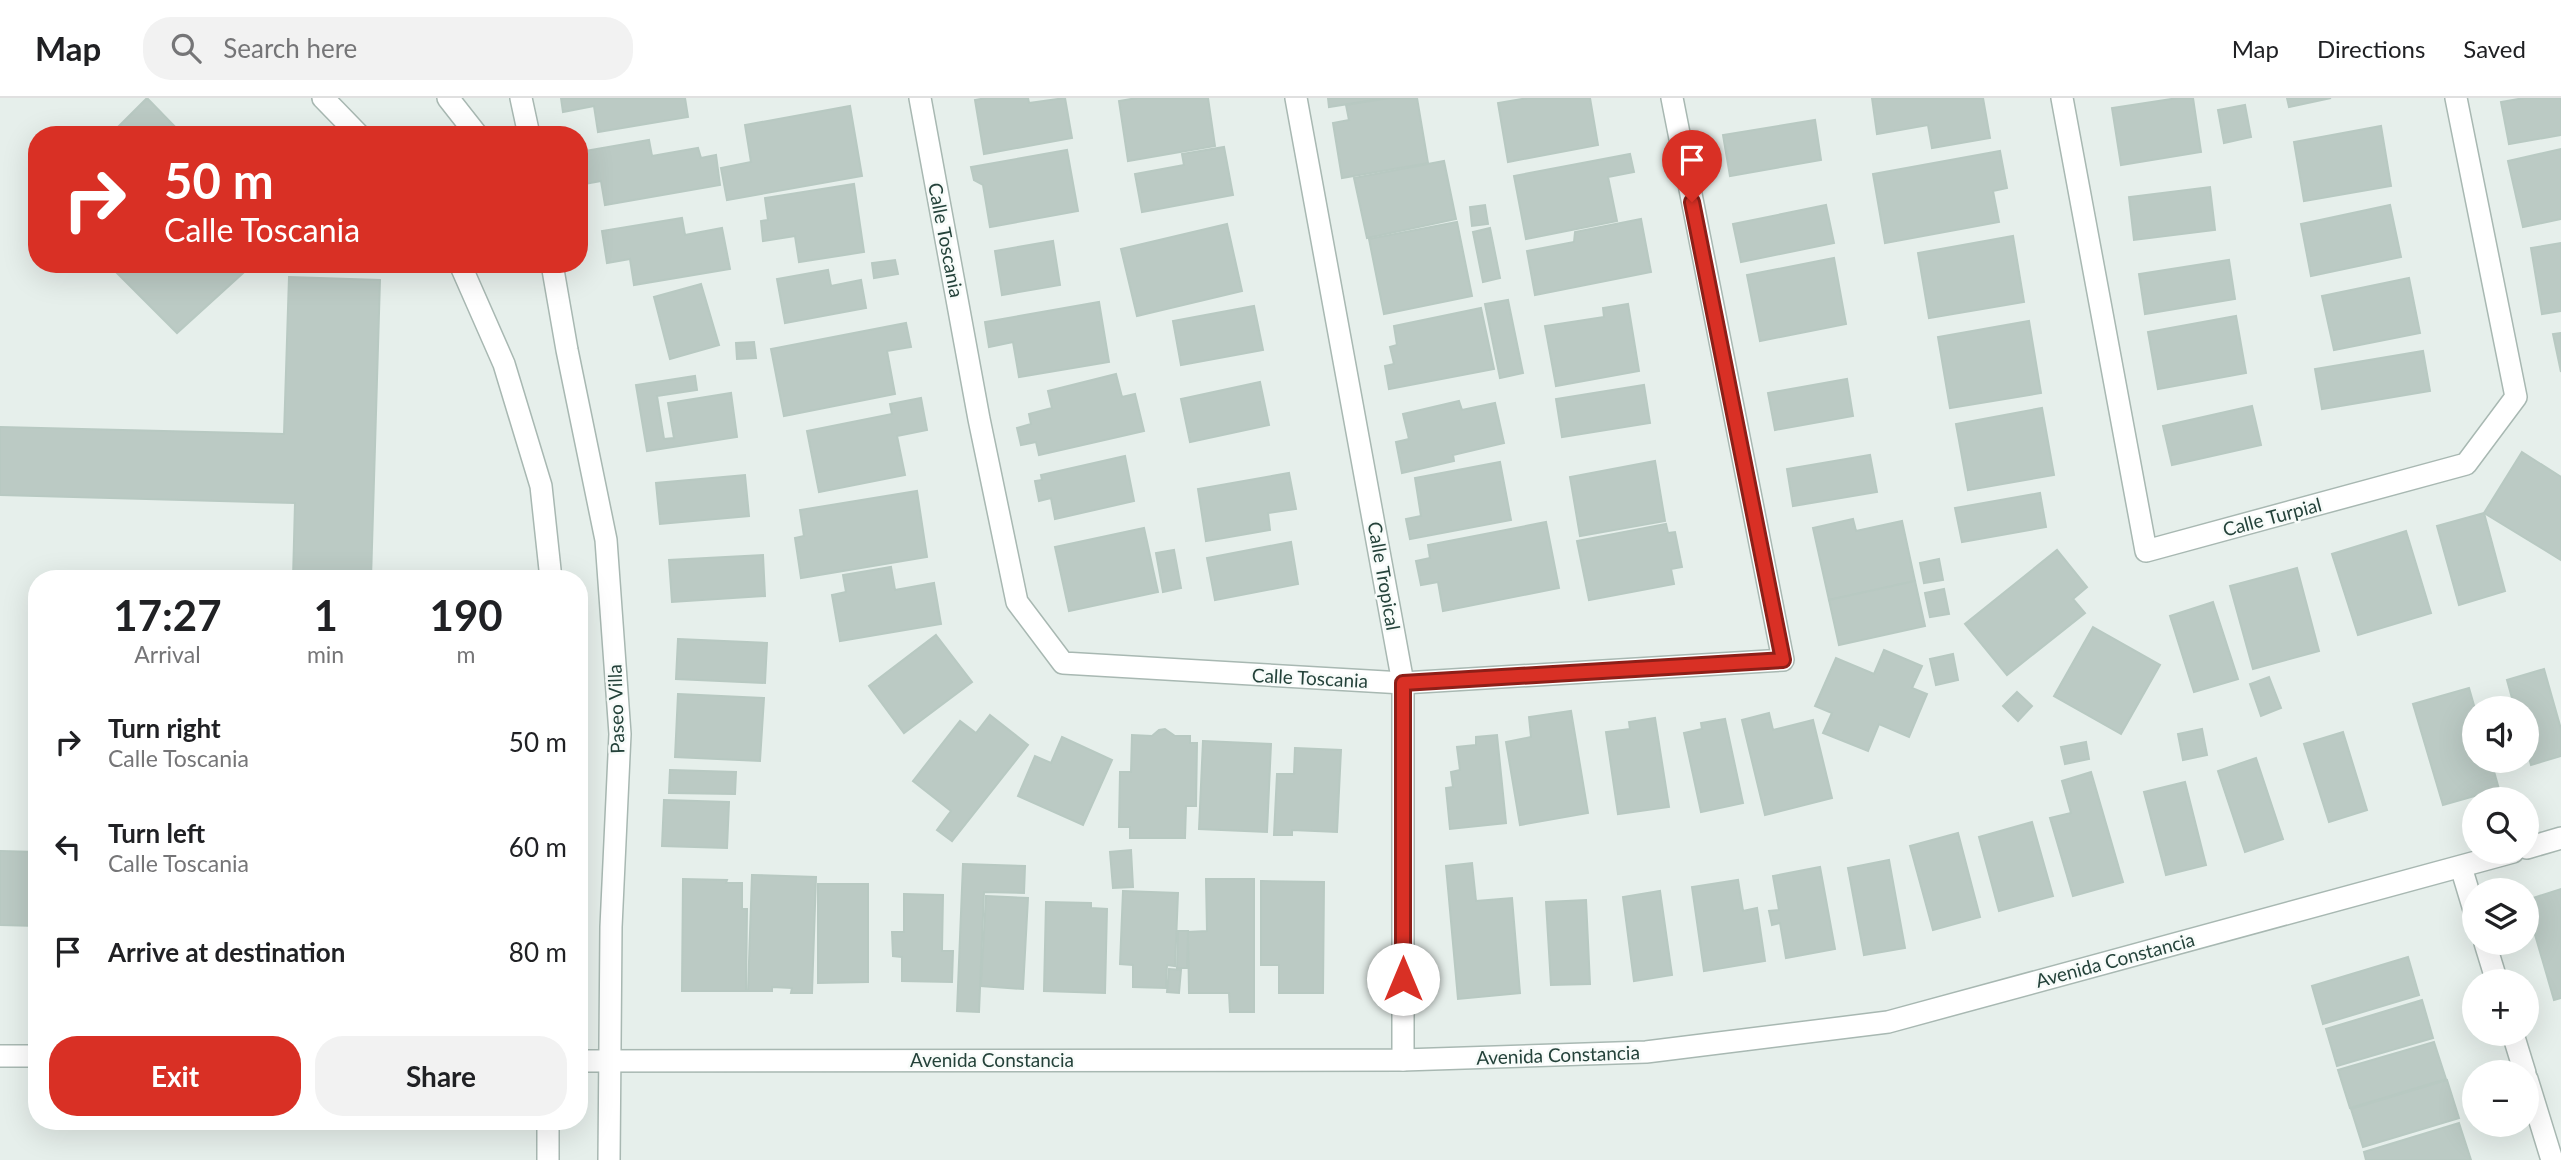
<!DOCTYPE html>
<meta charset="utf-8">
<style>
:root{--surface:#fff;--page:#f2f2f2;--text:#202124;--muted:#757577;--line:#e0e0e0;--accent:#d93025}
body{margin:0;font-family:Lato,sans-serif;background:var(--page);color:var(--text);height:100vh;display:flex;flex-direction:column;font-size:26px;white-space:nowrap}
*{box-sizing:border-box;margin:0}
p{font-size:23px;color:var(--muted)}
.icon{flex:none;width:38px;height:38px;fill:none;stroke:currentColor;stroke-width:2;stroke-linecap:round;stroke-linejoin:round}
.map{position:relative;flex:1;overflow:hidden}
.side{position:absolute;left:28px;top:472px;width:560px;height:560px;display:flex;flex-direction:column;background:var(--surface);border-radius:28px;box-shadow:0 7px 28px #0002}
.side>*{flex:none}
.guide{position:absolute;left:28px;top:28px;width:560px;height:147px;border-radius:28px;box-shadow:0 7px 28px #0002;background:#d93025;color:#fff;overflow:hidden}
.controls{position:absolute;left:2462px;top:598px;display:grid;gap:14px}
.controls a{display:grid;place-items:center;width:77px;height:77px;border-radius:50%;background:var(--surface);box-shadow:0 7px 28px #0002;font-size:35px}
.pin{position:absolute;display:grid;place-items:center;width:60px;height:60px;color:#fff;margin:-72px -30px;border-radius:50% 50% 50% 0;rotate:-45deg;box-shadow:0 0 7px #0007}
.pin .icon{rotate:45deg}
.me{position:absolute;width:77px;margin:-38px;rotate:0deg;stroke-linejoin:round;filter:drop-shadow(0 0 5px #0008)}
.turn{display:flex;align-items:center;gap:24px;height:147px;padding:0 21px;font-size:32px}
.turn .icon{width:91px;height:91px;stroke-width:2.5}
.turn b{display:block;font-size:49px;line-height:60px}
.eta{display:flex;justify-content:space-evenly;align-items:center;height:119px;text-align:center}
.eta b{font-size:42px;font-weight:700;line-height:49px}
.action{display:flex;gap:14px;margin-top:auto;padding:14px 21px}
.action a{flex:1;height:80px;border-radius:28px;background:var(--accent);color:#fff;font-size:28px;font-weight:700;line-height:80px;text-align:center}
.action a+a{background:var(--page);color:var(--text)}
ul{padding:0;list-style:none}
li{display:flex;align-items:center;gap:21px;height:105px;padding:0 21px}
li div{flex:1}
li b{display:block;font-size:26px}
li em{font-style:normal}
header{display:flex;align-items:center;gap:42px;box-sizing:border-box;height:98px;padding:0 35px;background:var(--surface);border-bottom:2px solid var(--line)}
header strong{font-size:33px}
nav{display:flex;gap:38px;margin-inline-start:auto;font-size:24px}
.search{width:490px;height:63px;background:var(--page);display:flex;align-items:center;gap:18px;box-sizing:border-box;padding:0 24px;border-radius:28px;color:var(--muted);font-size:26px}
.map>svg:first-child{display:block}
</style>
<header>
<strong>Map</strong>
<div class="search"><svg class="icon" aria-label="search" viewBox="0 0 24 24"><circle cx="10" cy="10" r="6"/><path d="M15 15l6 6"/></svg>Search here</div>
<nav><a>Map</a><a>Directions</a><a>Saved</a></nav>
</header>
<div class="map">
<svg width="2561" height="1062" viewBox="0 0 2561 1062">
<rect width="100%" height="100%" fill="#e6efeb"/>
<g fill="#bbcac4" stroke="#b8c9c2" stroke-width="2">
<polygon points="147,0 183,37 110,37"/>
<polygon points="561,0 685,0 688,19 598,34 594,8 563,14"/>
<polygon points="986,0 1028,0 1029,5 1065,0 1072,40 984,56 975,2"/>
<polygon points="1137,0 1208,0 1215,48 1128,63 1119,3"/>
<polygon points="1328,0 1386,0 1329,9"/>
<polygon points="1389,0 1417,0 1428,65 1342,80 1333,25 1349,22 1346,7"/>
<polygon points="1528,0 1590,0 1598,47 1508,64 1498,5"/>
<polygon points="1872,0 1983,0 1990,40 1932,50 1928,27 1877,36"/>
<polygon points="2178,0 2193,0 2201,54 2121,67 2112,10"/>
<polygon points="2287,0 2331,0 2289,9"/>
<polygon points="2524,0 2561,0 2561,37 2509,46 2501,4"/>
<polygon points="2245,7 2251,39 2224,45 2218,12"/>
<polygon points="850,8 862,78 727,102 721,70 751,64 745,27"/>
<polygon points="1815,22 1821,62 1730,78 1723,37"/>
<polygon points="2381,28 2391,88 2304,103 2294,44"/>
<polygon points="649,42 652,58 698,50 701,60 716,57 720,87 605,107 601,83 579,87 579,54"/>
<polygon points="1224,49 1233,97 1142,114 1135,76 1184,67 1182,56"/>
<polygon points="2561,51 2561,121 2523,129 2508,63"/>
<polygon points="1067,52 1078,113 990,129 983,87 974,82 971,69"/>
<polygon points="2000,53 2007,90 1993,93 1999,124 1885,145 1873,76"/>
<polygon points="1630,56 1634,74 1608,79 1617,123 1526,141 1514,78"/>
<polygon points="1444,63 1456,121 1367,140 1354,80"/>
<polygon points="854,86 864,154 799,164 795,138 763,143 761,123 768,122 765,100"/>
<polygon points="2210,89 2215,132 2134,142 2129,99"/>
<polygon points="1485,107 1488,126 1472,128 1470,109"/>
<polygon points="1826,107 1834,145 1741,164 1733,126"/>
<polygon points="2390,107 2401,159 2311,178 2301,126"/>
<polygon points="682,120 685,137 722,130 730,171 634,187 630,161 607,165 602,133"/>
<polygon points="1641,121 1651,174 1535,197 1527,153 1574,144 1575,134"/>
<polygon points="1457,124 1472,198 1384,216 1369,141"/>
<polygon points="1227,126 1242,193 1137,218 1121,151"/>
<polygon points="1490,130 1500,180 1483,184 1473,134"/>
<polygon points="2013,138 2024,204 1929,220 1918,155"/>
<polygon points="1053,143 1060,187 1002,197 995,153"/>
<polygon points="2561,145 2561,213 2542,216 2531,150"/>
<polygon points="1834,160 1846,226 1760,243 1747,177"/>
<polygon points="895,162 898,176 874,180 872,165"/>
<polygon points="2229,162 2235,201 2145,216 2139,176"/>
<polygon points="108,166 253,166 177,235"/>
<polygon points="828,172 831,188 861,182 866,210 785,225 777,181"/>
<polygon points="289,179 380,182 371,481 293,481 295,405 0,397 0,329 284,336"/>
<polygon points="2409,180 2420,235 2334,252 2322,198"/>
<polygon points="701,186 719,247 670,261 654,199"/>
<polygon points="1508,202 1523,275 1500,280 1485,206"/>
<polygon points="1099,204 1109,264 1019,279 1013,244 989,249 985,224"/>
<polygon points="1628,206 1639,273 1556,288 1545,228 1604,219 1603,210"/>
<polygon points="1254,208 1263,252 1181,267 1173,223"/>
<polygon points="1481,210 1494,271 1389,291 1385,268 1394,266 1390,249 1397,247 1394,228"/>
<polygon points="2236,218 2246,275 2158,291 2148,234"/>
<polygon points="2029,223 2041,295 1950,310 1938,239"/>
<polygon points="906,225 911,249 887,253 895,296 784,318 771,251"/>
<polygon points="2561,235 2561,274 2553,236"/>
<polygon points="754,244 756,260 737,261 736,245"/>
<polygon points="2423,253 2430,293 2322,311 2315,271"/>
<polygon points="1116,276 1122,299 1135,296 1144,333 1039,357 1036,344 1021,347 1017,330 1031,326 1029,316 1052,310 1048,293"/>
<polygon points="695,278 697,292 657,298 664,341 674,340 668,305 731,295 737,339 647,353 636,287"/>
<polygon points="1847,281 1853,318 1775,332 1768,295"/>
<polygon points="1260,284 1269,327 1190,344 1181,301"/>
<polygon points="1644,287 1650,325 1562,339 1556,301"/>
<polygon points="921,300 927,332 897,338 905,377 819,394 807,333 892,316 890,306"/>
<polygon points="1459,303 1462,312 1495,305 1504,345 1453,357 1454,363 1402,375 1396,344 1409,341 1403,316"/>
<polygon points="2252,308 2261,347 2172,367 2163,328"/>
<polygon points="2042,310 2054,377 1968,392 1956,326"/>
<polygon points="2522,354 2561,379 2561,462 2484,415"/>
<polygon points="1870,357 1877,394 1793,408 1787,371"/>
<polygon points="1125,358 1134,403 1055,421 1051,400 1039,403 1035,383 1042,382 1041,377"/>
<polygon points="1655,363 1665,423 1580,438 1570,379"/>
<polygon points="1500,364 1511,422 1410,441 1406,421 1421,418 1415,380"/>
<polygon points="1289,375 1296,411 1268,415 1270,432 1206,443 1198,391"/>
<polygon points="745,377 749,418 660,426 656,385"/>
<polygon points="917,393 927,459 801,480 795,440 804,438 800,412"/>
<polygon points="2040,395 2046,429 1962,444 1955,410"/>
<polygon points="2484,415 2505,493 2459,507 2437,428"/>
<polygon points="1853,421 1856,433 1902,423 1915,483 1829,502 1813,430"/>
<polygon points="1546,424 1559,490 1443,513 1438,484 1421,487 1416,463 1430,460 1428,447"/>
<polygon points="1666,426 1668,435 1675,434 1682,469 1671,471 1674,486 1589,502 1577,443"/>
<polygon points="1144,430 1158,494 1069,513 1055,449"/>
<polygon points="2406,433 2431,515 2358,537 2332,456"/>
<polygon points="1291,444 1298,486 1215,502 1207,460"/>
<polygon points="1174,452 1181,490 1163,494 1156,455"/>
<polygon points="2057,452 2087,489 2073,501 2085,515 2007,577 1965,526"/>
<polygon points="763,457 765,498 672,504 669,462"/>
<polygon points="1939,461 1943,482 1924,485 1920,465"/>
<polygon points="891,469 895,492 934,485 941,526 840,543 832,497 846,494 843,477"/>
<polygon points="2297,470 2319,553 2253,571 2230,488"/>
<polygon points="1915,483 1925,528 1839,547 1829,502"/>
<polygon points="1944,491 1949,516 1930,519 1925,495"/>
<polygon points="2213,504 2238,581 2194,594 2170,518"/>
<polygon points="2093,529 2160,567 2121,636 2054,598"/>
<polygon points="936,537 972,584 904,635 869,588"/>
<polygon points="678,541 767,545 765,585 676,581"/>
<polygon points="1884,552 1922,568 1912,590 1927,596 1909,639 1879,626 1868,653 1823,635 1832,615 1815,608 1836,560 1874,576"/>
<polygon points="1953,556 1958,582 1936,587 1930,561"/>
<polygon points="2544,571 2561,631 2561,658 2531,667 2527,652 2527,611 2515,611 2507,582"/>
<polygon points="2269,579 2281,610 2261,618 2250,586"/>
<polygon points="2469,590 2475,611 2474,663 2491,663 2499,691 2443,707 2413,606"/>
<polygon points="2017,594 2032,608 2018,623 2003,608"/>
<polygon points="678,596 764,600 760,663 675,659"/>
<polygon points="1571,613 1588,715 1520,727 1506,644 1531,639 1529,619"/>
<polygon points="1769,615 1773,632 1813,622 1832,700 1765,717 1742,622"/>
<polygon points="990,617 1028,647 952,743 937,732 951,713 913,683 960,623 976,635"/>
<polygon points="1655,620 1669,709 1618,716 1606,634 1630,631 1629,624"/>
<polygon points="1725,621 1743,705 1701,714 1684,635 1702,631 1701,625"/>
<polygon points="1165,631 1175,638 1190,638 1190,645 1197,645 1196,708 1186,708 1185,740 1130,740 1130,729 1119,729 1120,674 1131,674 1132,637 1152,638 1159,632"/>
<polygon points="2202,631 2207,657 2183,662 2178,636"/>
<polygon points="2343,634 2367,712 2329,724 2304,646"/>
<polygon points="1497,637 1506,725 1450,731 1446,690 1453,689 1451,674 1460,672 1457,649 1476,647 1476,639"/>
<polygon points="1062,639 1112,662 1083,727 1018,698 1035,658 1051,665"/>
<polygon points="1203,643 1271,646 1267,734 1199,731"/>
<polygon points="2086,644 2089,661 2065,666 2061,649"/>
<polygon points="1295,650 1341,652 1337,734 1292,732 1292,737 1274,737 1277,676 1294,676"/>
<polygon points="2256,660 2283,741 2245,754 2218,673"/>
<polygon points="670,672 736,674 735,696 669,695"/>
<polygon points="2091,674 2123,784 2073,798 2050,720 2071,715 2062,683"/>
<polygon points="2185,684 2206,767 2166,777 2144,694"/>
<polygon points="664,702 729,704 727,750 662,748"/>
<polygon points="2032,724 2053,798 1999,813 1979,739"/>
<polygon points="1958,735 1980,819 1933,832 1910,748"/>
<polygon points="1131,752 1133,789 1113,790 1110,754"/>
<polygon points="0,753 37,754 37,828 0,827"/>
<polygon points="1889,762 1905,850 1864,857 1848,770"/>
<polygon points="1472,765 1476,803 1512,800 1520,895 1458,901 1446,768"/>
<polygon points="963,766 1025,768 1024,795 984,794 979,914 957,913"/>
<polygon points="1820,769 1835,851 1786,860 1780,825 1772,827 1769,813 1779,812 1773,778"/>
<polygon points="752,777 816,779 812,895 791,895 792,890 772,889 772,893 748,893"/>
<polygon points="683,781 727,782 726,785 742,785 742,811 747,811 746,893 682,893"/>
<polygon points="1206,781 1254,781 1254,914 1230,914 1229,895 1189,895 1188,834 1207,833"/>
<polygon points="1738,782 1743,813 1757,810 1765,863 1704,873 1692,789"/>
<polygon points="1261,783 1324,784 1323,895 1279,895 1279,867 1261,867"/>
<polygon points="818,786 868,786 868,884 818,885"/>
<polygon points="2561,791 2561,900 2554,902 2527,809 2527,802"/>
<polygon points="1123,793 1178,795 1175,868 1167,867 1166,890 1133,889 1133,867 1120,866"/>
<polygon points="1660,793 1672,877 1634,883 1623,799"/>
<polygon points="904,796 943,797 942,853 953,853 952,884 902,883 902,859 893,858 892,834 904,834"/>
<polygon points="986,798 1028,800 1023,891 981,888"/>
<polygon points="1586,802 1590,886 1551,887 1546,804"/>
<polygon points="1046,804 1091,805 1091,810 1107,811 1105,895 1044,893"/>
<polygon points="1178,833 1188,833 1187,870 1177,870"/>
<polygon points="2408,859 2419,897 2323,926 2312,888"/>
<polygon points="1169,871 1181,872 1179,895 1167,894"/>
<polygon points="2422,902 2433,940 2337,968 2326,931"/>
<polygon points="2434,944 2446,981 2350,1010 2338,972"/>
<polygon points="2447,982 2459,1020 2363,1049 2351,1011"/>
<polygon points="2459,1025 2471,1062 2366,1062 2364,1054"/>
</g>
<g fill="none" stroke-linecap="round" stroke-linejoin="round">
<defs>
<g id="minor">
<polyline points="323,0 359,37"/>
<polyline points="448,0 477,37"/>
<polyline points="521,0 529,37"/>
<polyline points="920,0 979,321 1017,504 1063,565 1403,585 1783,562 1672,0"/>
<polyline points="1296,0 1403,585 1403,962"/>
<polyline points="2062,0 2146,453 2466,366 2516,299 2456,0"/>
<polyline points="460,166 504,266 541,388 551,481"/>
<polyline points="552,166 567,252 606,442 620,636 611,829 609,1062"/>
<polyline points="2527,750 2561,740"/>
<polyline points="2461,769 2474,812"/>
<polyline points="2485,845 2497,884"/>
<polyline points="2513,936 2525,975"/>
<polyline points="0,958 37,958"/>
<polyline points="579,963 1403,962 1646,954 1888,924 2513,754"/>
<polyline points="2527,981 2552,1062"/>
<polyline points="548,1062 548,1024"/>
</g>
</defs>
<use href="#minor" stroke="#a8b8b2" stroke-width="24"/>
<use href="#minor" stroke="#fff" stroke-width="21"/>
</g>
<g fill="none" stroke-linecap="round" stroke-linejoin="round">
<defs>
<polyline id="route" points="1403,881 1403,585 1783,562 1692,104"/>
</defs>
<use href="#route" stroke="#8d1f18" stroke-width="18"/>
<use href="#route" stroke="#d93025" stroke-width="12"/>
</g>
<g text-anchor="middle" stroke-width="5" stroke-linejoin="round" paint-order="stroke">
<g font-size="19" fill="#24423a" stroke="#f7fbf9">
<text transform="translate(946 142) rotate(79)" y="7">Calle Toscania</text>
<text transform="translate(2272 419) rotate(-15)" y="7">Calle Turpial</text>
<text transform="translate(1384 478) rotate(80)" y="7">Calle Tropical</text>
<text transform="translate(1310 580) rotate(3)" y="7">Calle Toscania</text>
<text transform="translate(616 611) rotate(-92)" y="7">Paseo Villa</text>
<text transform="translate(2115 862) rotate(-15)" y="7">Avenida Constancia</text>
<text transform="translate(1558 957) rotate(-2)" y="7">Avenida Constancia</text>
<text x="992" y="969">Avenida Constancia</text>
</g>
</g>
</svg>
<div class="controls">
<a><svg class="icon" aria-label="sound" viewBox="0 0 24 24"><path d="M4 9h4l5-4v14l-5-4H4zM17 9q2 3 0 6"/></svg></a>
<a><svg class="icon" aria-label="search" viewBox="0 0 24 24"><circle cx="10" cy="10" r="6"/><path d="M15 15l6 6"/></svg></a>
<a><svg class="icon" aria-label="layers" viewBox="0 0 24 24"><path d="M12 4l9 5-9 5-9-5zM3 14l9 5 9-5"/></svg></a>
<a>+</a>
<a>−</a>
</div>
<div class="pin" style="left:1692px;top:104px;background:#d93025"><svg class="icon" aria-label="arrive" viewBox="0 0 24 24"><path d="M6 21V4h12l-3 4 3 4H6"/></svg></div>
<svg class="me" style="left:1403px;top:881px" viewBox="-20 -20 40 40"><circle r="19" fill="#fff"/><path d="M0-13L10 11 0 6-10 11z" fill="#d93025"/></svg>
<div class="guide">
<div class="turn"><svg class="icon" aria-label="right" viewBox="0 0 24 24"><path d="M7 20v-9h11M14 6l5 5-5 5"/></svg><div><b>50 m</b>Calle Toscania</div></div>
</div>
<section class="side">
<div class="eta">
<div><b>17:27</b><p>Arrival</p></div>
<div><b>1</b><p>min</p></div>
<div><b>190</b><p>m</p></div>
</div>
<ul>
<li><svg class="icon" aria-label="right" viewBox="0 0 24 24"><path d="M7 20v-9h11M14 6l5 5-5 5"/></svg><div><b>Turn right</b><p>Calle Toscania</p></div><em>50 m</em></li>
<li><svg class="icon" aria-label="left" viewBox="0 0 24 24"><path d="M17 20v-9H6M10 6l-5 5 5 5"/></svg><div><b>Turn left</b><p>Calle Toscania</p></div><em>60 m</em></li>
<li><svg class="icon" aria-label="arrive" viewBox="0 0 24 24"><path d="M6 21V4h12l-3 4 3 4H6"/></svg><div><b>Arrive at destination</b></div><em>80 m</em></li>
</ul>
<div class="action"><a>Exit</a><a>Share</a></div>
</section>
</div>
